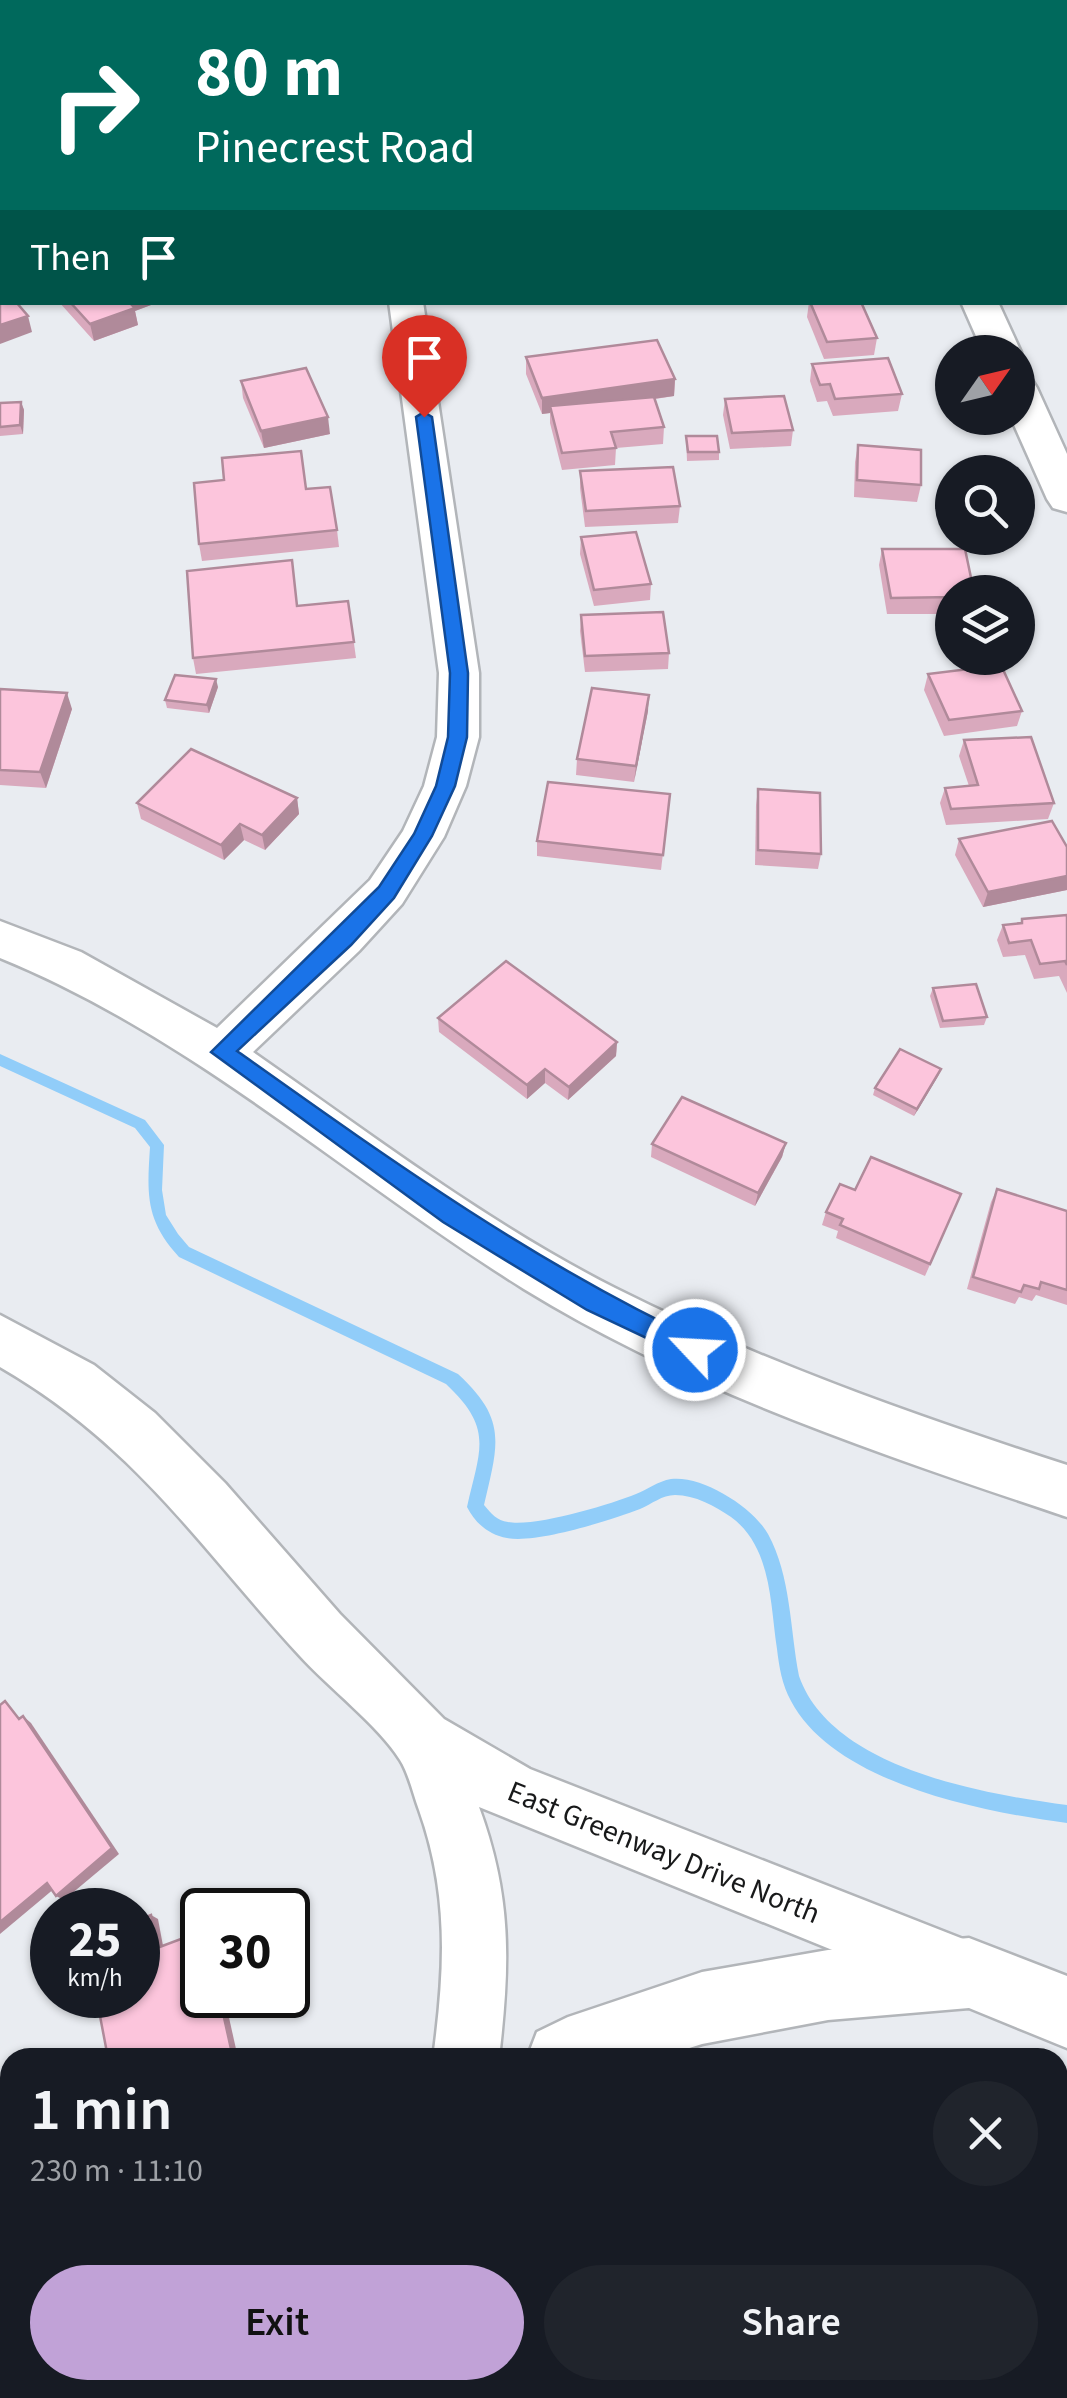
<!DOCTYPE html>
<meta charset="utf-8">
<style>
:root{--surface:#171b24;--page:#20242c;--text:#f1f3f6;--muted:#9ea1a6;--accent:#c1a2d7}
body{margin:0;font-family:"Source Sans 3",sans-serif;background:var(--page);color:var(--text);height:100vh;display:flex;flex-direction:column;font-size:38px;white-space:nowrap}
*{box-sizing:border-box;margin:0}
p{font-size:32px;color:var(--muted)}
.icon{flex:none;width:55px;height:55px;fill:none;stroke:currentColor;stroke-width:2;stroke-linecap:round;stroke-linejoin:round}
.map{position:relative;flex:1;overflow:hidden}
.drawer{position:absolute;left:0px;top:2048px;width:1068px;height:352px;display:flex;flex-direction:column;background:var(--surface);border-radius:30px 30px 0 0;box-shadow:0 2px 8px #0004}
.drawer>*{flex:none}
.top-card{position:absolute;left:0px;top:0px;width:1068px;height:305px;box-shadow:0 2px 8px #0004;background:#00695c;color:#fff;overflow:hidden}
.needle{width:65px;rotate:56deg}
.fabs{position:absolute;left:935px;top:335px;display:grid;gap:20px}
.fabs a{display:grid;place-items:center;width:100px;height:100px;border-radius:50%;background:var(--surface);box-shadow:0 2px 8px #0004;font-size:50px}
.speed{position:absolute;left:30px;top:1888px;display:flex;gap:20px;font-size:50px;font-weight:700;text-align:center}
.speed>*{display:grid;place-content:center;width:130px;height:130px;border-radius:50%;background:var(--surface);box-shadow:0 2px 8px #0004;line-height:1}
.speed small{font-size:25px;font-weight:400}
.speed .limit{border:5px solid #111;border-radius:15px;background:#fff;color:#111}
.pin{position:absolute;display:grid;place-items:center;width:85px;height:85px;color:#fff;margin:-102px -42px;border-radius:50% 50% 50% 0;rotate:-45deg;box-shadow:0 0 10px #0007}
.pin .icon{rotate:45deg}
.me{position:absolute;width:110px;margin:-55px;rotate:295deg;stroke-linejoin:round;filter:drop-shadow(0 0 8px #0008)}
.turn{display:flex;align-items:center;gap:35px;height:210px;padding:0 30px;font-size:45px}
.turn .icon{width:130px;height:130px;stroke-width:2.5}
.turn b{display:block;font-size:70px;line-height:85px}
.then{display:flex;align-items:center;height:95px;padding:0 30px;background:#0003;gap:20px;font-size:38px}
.round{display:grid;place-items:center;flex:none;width:105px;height:105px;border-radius:52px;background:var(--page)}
.overview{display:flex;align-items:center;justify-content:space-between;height:170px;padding:0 30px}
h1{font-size:60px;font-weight:600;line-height:75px}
.action{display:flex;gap:20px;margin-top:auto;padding:20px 30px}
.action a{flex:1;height:115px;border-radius:60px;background:var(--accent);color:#111;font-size:40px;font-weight:600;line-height:115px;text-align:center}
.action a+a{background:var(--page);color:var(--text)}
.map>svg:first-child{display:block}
</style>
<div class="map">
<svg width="1067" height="2398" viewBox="0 0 1067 2398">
<rect width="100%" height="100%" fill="#e9ecf1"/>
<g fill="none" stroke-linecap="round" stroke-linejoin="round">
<path fill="#91cdf9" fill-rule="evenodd" d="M0,1054L145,1120L164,1145L162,1190L166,1215L178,1234L189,1247L458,1374C508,1420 498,1444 484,1505C491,1513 497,1521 508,1522C535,1527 609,1505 636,1494C647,1490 658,1481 671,1479C702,1475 753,1507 768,1534C791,1576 790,1629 799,1676C831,1768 983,1794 1067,1805V1823C982,1812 834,1783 791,1701C782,1685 779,1666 777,1649C770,1604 772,1547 731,1517C715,1506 695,1495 675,1495C662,1495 652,1504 640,1509C611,1520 536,1544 507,1538C489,1535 475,1523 467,1507C480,1449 494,1429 446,1384L179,1257C145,1220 147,1194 150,1147L135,1128L0,1066Z"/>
<defs>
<g id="street">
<polygon points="0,215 2,216 2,235 0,235"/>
<path d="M389,302H423L479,673V737L466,786L444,837L402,904L359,951L253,1052C371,1134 487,1223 615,1288C760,1361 913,1415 1067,1465V1517C883,1455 690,1391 524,1289C349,1180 192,1036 0,958V921L81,952L217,1028L370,880L403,831L424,786L437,737L439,673Z"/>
<path d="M0,1315L94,1365L155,1413L225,1483L340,1614L444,1719L530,1769L981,1946L990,1969L981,1992L958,2001L479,1807C512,1896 510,1965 499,2058H433C445,1970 449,1894 419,1810C413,1794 409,1774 400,1760C380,1727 327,1686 300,1656C197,1544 135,1445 0,1367Z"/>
</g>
<g id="secondary">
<polygon points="824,0 854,0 855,2 825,2"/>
<polygon points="961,302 998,302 1021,352 1018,357 1018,352 983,352"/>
<polygon points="1018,376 1032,380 1037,388 1067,454 1067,512 1053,508 1047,499 1011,418 1018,418"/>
<polygon points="969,1938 1067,1976 1067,2048 969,2008 828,2020 702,2044 658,2058 527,2058 537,2032 568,2017 702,1972 828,1950"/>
<polygon points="114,2390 198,2390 194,2398 110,2398"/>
</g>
</defs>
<use href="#street" stroke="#b2b5b9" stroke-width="5"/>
<use href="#secondary" stroke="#b2b5b9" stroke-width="5"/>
<use href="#street" fill="#fff" fill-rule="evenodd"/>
<use href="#secondary" fill="#fff" fill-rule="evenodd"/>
</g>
<g fill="#d9a9bd">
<polygon points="502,0 565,0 565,2 503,2"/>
<polygon points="1028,0 1067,0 1067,28 1065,28 1065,2 1029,2"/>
<polygon points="59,302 150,302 151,305 135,311 138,325 94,341"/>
<polygon points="809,302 861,302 877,338 874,355 824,359 807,317"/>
<polygon points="526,357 675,379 674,396 655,399 664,427 663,444 616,448 615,465 562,470 550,423 550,413 542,414 526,374"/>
<polygon points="812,364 902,394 898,411 833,416 827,401 817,402 810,381"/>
<polygon points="241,381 330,434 264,448 243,398"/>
<polygon points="725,399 793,430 791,446 730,449 723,415"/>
<polygon points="21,402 24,410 23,434 0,436 0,403"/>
<polygon points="686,436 719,452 719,460 687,461"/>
<polygon points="858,445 921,485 917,502 854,497 855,462"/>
<polygon points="580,471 680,506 678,523 585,527 580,488"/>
<polygon points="224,480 306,489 337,530 339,547 202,561 199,544"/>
<polygon points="581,537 651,584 650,600 594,606 580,554"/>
<polygon points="882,549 952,592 952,614 887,614 879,565"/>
<polygon points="348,601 356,658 196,674 193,658"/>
<polygon points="581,615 669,653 668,669 585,672 580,631"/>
<polygon points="928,674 1022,711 1017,726 944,736 924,690"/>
<polygon points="218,687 209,713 167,708 165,700"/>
<polygon points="0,689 72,709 46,788 0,785"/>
<polygon points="648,711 634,782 576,775 577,759"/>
<polygon points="964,740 1054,803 1048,819 946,825 940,803 945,788 969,786 959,756"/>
<polygon points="758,789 821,854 818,869 755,865 756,805"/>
<polygon points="670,794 661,870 537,856 537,841"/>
<polygon points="297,798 299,814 265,850 244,840 224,860 141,819 137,803"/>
<polygon points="959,839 1067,847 1067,890 983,907 955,855"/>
<polygon points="1067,915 1067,993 1059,976 1034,979 1025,955 1003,957 997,940 1003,925 1021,923 1022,919"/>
<polygon points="933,988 987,1017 984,1025 940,1028 930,996"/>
<polygon points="438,1018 617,1042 616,1056 568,1100 545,1083 527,1099 439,1032"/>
<polygon points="941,1069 938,1076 914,1116 873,1095 875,1088"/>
<polygon points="786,1143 782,1157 755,1206 651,1157 652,1144"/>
<polygon points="997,1189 1067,1211 1067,1305 1036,1295 1032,1301 1019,1297 1015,1304 967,1289 991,1202"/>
<polygon points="855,1190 961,1194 925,1276 836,1238 838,1231 822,1225 826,1212"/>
<polygon points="899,2390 1058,2390 1067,2398 900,2398"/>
</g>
<g fill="#b08a9a">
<polygon points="538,0 565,0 565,2 527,2"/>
<polygon points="0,124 2,124 2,141 0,142"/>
<polygon points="125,302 150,302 151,305 135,311 138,325 94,341 90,324"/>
<polygon points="28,316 32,332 0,344 0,325"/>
<polygon points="675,379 674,396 552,413 550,406 550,413 542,414 542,398"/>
<polygon points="21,402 24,410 23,434 20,425"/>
<polygon points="328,417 330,434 264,448 261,431"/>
<polygon points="216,679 218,687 209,713 207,705"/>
<polygon points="67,693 72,709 46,788 40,772"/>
<polygon points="649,695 648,711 634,782 636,766"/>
<polygon points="297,798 299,814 265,850 262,835"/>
<polygon points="240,824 244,840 224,860 221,845"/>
<polygon points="1067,876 1067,890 983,907 988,892"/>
<polygon points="617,1042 616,1056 568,1100 569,1087"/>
<polygon points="545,1069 545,1083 527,1099 527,1085"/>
<polygon points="941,1069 938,1076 914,1116 917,1109"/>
<polygon points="786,1143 782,1157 755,1206 758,1193"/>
<polygon points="23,1716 31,1723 119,1854 64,1900 56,1896"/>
<polygon points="47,1883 55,1888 0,1934 0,1922"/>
<polygon points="151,1915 158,1919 164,1951 157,1948"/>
<polygon points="219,1995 224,1995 238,2058 233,2058"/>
</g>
<g fill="#fcc5dc" stroke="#b08a9a" stroke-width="2.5">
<polygon points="338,0 356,0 360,2 330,2"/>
<polygon points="385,0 464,0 456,2 388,2"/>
<polygon points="517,0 538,0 527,2 519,2"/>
<polygon points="1043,0 1067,0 1067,1 1045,2"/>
<polygon points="0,98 2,101 2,124 0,124"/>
<polygon points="0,284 2,287 2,302 16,302 28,316 0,325"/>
<polygon points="70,302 129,302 135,308 90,324"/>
<polygon points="810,302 861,302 877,338 827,342"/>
<polygon points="657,340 675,379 542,398 526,357"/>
<polygon points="888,358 902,394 835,399 830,384 820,385 812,364"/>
<polygon points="306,368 328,417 261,431 241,381"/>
<polygon points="784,396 793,430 732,433 725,399"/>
<polygon points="654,397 664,427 611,432 616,448 562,453 550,406"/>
<polygon points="21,402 20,425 0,427 0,403"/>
<polygon points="686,436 717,436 719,452 688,452"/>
<polygon points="858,445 921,450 921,485 857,480"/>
<polygon points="301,451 306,489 330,487 337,530 199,544 194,483 224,480 222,458"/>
<polygon points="673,467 680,506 586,511 580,471"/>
<polygon points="636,532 651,584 594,590 581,537"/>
<polygon points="882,549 965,549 974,592 952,592 952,597 891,598"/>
<polygon points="292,560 297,606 348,601 354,642 193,658 187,571"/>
<polygon points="663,612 669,653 585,656 581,615"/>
<polygon points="1001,665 1022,711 949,720 928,674"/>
<polygon points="175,675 216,679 207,705 165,700"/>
<polygon points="592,688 649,695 636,766 577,759"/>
<polygon points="0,689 67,693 40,772 0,770"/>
<polygon points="1031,737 1054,803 951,809 945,788 978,785 964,740"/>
<polygon points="191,749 297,798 262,835 240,824 221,845 137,803"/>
<polygon points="548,782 670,794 663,855 537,841"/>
<polygon points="758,789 820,793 821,854 758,850"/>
<polygon points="1052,821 1067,847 1067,876 988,892 959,839"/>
<polygon points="1067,915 1067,965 1065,961 1040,964 1031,940 1009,943 1003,925 1022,923 1022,919"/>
<polygon points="506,961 617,1042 569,1087 545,1069 527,1085 438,1018"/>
<polygon points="976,984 987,1017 943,1021 933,988"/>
<polygon points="900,1049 941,1069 917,1109 875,1088"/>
<polygon points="682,1097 786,1143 758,1193 652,1144"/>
<polygon points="871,1157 961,1194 930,1264 840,1225 843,1219 826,1212 840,1184 855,1190"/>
<polygon points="997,1189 1067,1211 1067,1290 1041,1282 1039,1289 1024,1285 1021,1292 973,1277"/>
<polygon points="5,1701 19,1719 23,1716 112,1848 56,1896 47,1883 0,1922 0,1705"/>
<polygon points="151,1915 157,1948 202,1931 202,1995 219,1995 233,2058 108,2058 96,1995 138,1995 138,1920"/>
<polygon points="1058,2302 1060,2302 1067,2348 1067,2398 906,2398 906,2390 1058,2390"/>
<polygon points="640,2390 817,2390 819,2398 642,2398"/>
</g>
<path fill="#1a73e8" stroke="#114b97" stroke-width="2.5" d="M424,412L432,417L468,673L467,737L455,786L432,836L394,898L351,945L237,1051C389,1159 534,1263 703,1342L707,1350L695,1361L587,1310L443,1222L211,1052L379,887L414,834L436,786L448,737L450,673L416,417Z"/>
<g text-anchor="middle" stroke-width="9" stroke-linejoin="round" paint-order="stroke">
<g font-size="30" fill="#18191a" stroke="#fff">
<text transform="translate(664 1852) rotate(22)" y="10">East Greenway Drive North</text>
</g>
</g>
</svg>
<div class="fabs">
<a><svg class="needle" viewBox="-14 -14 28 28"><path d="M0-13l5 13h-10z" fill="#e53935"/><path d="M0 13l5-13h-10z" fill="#9ea1a6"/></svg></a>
<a><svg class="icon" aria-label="search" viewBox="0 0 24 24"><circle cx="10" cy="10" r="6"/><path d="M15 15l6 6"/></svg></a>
<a><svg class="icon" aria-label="layers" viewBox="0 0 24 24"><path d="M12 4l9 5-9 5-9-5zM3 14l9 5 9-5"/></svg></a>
</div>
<div class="speed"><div>25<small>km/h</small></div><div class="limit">30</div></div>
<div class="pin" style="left:424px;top:417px;background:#d93025"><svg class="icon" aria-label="arrive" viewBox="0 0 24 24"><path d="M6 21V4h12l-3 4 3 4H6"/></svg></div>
<svg class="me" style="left:695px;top:1350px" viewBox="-20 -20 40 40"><circle r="17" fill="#1a73e8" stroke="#fff" stroke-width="3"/><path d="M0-11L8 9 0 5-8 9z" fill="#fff"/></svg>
<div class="top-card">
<div class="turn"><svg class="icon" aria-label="right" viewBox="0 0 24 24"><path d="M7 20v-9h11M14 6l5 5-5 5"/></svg><div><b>80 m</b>Pinecrest Road</div></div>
<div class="then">Then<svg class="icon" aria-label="arrive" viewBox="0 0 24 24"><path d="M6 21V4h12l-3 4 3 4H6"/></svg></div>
</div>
<section class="drawer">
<div class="overview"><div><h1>1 min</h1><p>230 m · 11:10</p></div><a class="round"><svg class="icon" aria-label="close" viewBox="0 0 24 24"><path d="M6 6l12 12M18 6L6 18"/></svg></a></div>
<div class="action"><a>Exit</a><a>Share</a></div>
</section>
</div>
